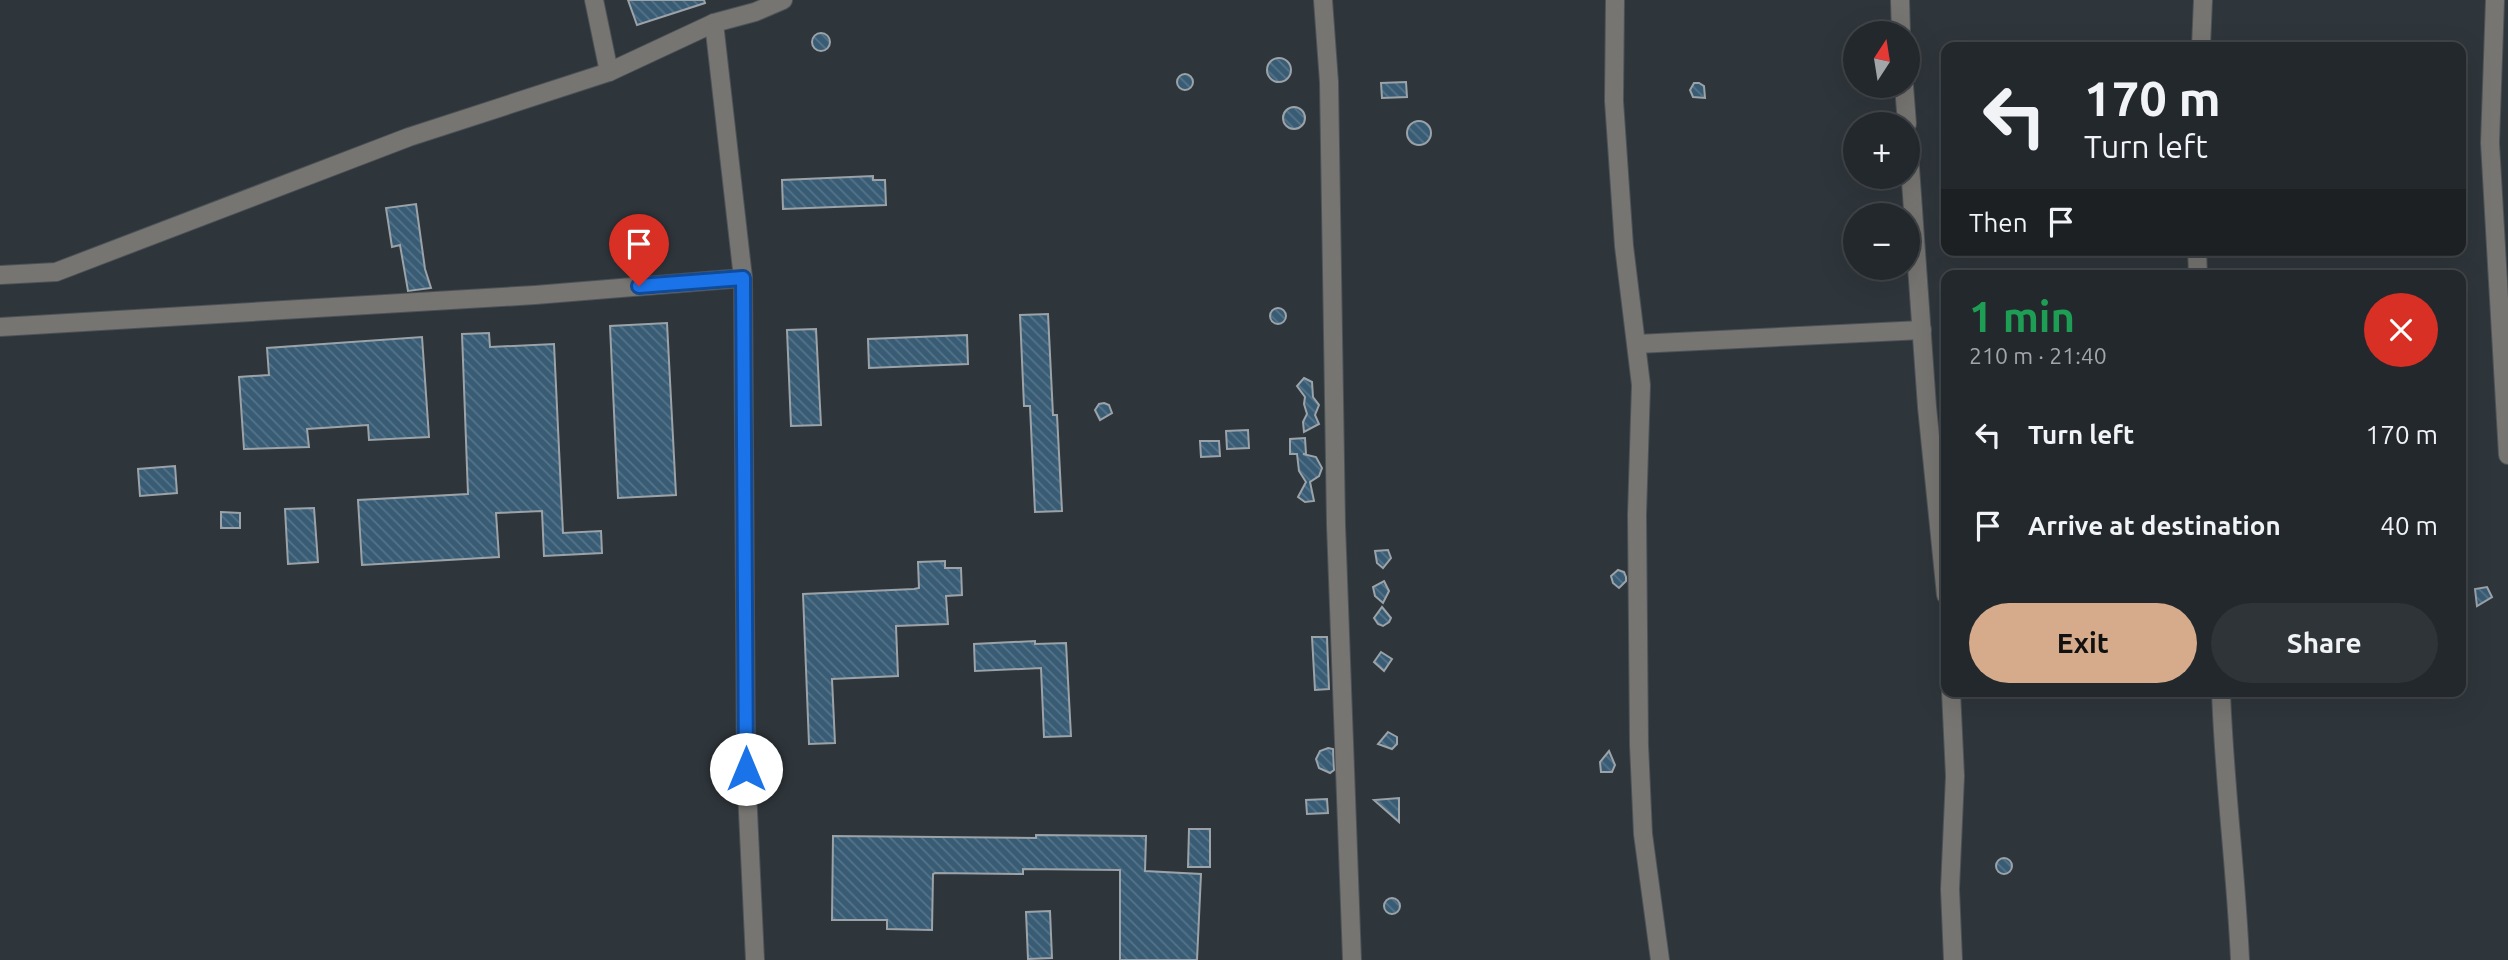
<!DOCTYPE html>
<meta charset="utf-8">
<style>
:root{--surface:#23282c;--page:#2f3438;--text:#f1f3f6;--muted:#a3a6a9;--line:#404448;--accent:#d6ab8b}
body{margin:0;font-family:Ubuntu,sans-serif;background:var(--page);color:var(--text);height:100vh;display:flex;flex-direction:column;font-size:26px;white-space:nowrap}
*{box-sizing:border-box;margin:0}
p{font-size:23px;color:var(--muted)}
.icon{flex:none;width:38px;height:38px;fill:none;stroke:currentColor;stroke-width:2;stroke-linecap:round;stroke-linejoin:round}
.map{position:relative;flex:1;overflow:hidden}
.drawer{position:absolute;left:1941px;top:270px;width:525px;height:427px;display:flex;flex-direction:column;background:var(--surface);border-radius:14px;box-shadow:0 7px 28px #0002,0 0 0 2px var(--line)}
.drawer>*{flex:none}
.hud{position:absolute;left:1941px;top:42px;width:525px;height:214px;border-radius:14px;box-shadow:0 7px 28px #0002,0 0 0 2px var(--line);background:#23282c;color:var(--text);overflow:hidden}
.needle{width:46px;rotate:12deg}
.fabs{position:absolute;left:1843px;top:21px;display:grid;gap:14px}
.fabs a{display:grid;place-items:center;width:77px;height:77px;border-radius:50%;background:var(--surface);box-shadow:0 7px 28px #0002,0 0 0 2px var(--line);font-size:35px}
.pin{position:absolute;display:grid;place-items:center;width:60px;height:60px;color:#fff;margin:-72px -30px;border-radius:50% 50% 50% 0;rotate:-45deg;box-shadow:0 0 7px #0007}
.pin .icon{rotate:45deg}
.me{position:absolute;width:77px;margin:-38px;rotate:0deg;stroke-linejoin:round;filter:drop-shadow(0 0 5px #0008)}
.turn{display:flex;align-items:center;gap:24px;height:147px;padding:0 28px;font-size:32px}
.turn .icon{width:91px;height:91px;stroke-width:2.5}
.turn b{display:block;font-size:49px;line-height:60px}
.then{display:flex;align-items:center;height:66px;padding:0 28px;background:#0003;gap:14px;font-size:26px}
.round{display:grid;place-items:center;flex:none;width:74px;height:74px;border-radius:37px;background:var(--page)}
.head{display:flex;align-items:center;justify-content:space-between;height:119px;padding:0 28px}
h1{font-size:42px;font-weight:600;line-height:52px;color:#1e9e55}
.primary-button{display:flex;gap:14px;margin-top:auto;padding:14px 28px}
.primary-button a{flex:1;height:80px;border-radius:42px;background:var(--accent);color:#111;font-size:28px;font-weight:600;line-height:80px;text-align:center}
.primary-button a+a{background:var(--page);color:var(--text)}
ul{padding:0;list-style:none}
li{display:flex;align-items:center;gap:21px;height:91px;padding:0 28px}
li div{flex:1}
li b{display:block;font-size:26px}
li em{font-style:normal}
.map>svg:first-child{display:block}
</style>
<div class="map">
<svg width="2508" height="960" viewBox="0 0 2508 960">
<defs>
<pattern id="building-back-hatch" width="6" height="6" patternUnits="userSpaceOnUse" patternTransform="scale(1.75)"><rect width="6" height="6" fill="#395c75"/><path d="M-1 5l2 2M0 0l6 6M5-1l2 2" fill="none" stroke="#567389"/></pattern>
</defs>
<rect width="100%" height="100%" fill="#2f363b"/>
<g fill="url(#building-back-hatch)" stroke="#9ba2a8" stroke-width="2">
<polygon points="628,0 704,0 705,3 637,25"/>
<circle cx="821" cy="42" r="9"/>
<circle cx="1279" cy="70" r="12"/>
<circle cx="1185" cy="82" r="8"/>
<polygon points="1406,82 1407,97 1382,98 1381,83"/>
<polygon points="1694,83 1699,83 1704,86 1705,98 1693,97 1690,90"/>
<circle cx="1294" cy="118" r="11"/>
<circle cx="1419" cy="133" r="12"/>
<polygon points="873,176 873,180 885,180 886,205 783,209 782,180"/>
<polygon points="416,204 425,269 431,288 408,291 400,245 392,247 386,208"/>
<circle cx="1278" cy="316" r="8"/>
<polygon points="1048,314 1053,415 1057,415 1062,511 1035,512 1030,406 1024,406 1020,315"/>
<polygon points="667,323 676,495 618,498 610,326"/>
<polygon points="816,329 821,425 791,426 787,330"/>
<polygon points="489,333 490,347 554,344 563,533 601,531 602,553 544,556 542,511 496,513 499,557 362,565 358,500 468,494 462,334"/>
<polygon points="967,335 968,364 869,368 868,339"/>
<polygon points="422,337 429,437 369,440 368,425 307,429 309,447 244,449 239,377 269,375 267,348"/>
<polygon points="1304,378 1312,382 1313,397 1319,405 1315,415 1319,424 1304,432 1303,422 1307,414 1304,404 1305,397 1297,386"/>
<polygon points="1104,403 1109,405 1112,413 1100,420 1095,410 1099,404"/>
<polygon points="1248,430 1249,448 1227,449 1226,431"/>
<polygon points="1305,438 1306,454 1303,454 1316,457 1322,468 1319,476 1310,482 1314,501 1305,502 1298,497 1306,482 1299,471 1297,454 1290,454 1290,439"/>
<polygon points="1200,441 1219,441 1220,456 1201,457"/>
<polygon points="175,466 177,493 140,496 138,469"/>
<polygon points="314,508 318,562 288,564 285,509"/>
<polygon points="221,512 240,513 240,528 221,528"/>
<polygon points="1388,550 1391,558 1383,568 1377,563 1375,551"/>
<polygon points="945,561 945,568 961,568 962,595 946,596 948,624 896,626 898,676 832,679 835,743 809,744 803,594 914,589 919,588 918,562"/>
<polygon points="1618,570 1624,572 1626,577 1626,581 1619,588 1613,583 1611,576"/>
<polygon points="1384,581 1389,591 1383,603 1375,596 1373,587"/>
<polygon points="2487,587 2492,597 2477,606 2475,589"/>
<polygon points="1382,607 1391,618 1389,622 1383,626 1378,624 1374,618"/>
<polygon points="1312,637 1327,637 1329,689 1315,690"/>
<polygon points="1035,641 1035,644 1066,643 1071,736 1044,737 1041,668 975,671 974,644"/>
<polygon points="1381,652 1392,659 1384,671 1374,662"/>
<polygon points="1388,732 1397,737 1397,744 1392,749 1378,744"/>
<polygon points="1328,748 1333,749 1334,770 1330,773 1319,768 1316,759 1320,751"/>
<polygon points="1609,751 1615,765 1612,772 1601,772 1600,762"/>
<polygon points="1399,798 1399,822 1374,800"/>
<polygon points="1327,799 1328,813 1307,814 1306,800"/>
<polygon points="1189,829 1210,829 1210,867 1188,867"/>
<polygon points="1036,835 1146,836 1145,871 1201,874 1197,960 1120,960 1120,870 1023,869 1023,874 935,873 933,874 932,930 887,929 887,920 832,920 833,836 1036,838"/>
<circle cx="2004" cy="866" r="8"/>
<circle cx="1392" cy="906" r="8"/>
<polygon points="1050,911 1052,958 1028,959 1026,912"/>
</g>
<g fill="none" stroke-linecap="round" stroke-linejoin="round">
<defs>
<g id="minor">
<polyline points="594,0 609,72"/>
<polyline points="1323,0 1329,82 1336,525 1352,960"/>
<polyline points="1615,0 1614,101 1624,246 1641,385 1637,515 1639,745 1643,834 1660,960"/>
<polyline points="1900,0 1901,33"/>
<polyline points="2495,0 2490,143 2508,455"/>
<polyline points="714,23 743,278 746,769 755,960"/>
<polyline points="2201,47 2203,0"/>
<polyline points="1904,86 1907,124"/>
<polyline points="1908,139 1927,407 1946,595"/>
<polyline points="2197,250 2198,275"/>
<polyline points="0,275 56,272 409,137 609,72 714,23 755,12 783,0"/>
<polyline points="0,327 535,295 743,278"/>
<polyline points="1637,344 1922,330"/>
<polyline points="1951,691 1955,776 1950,889 1953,960"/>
<path d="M2221,691C2224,781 2236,870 2240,960"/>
</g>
</defs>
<use href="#minor" stroke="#4c5357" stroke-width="20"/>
<use href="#minor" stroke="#777572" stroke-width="18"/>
</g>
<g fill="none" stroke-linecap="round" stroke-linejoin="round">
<defs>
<polyline id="route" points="639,286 743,278 746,769"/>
</defs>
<use href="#route" stroke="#114b97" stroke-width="18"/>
<use href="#route" stroke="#1a73e8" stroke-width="12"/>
</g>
</svg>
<div class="fabs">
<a><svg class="needle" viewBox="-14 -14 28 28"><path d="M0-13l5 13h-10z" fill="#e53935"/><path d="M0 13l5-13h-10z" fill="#a3a6a9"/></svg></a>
<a>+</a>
<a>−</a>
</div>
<div class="pin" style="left:639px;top:286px;background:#d93025"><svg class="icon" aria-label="arrive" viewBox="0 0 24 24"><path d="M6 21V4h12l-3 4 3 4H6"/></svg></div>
<svg class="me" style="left:746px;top:769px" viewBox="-20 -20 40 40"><circle r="19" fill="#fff"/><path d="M0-13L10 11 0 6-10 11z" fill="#1a73e8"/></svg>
<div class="hud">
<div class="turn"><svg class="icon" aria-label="left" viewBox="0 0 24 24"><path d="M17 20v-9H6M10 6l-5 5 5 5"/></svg><div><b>170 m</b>Turn left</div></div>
<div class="then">Then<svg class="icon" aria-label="arrive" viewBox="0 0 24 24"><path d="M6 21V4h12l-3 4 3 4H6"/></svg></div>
</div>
<section class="drawer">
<div class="head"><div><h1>1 min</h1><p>210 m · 21:40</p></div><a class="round" style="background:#d93025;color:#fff"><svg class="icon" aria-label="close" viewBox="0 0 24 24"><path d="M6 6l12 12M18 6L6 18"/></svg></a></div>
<ul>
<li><svg class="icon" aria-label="left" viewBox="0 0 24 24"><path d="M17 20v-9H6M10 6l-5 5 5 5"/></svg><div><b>Turn left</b></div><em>170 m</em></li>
<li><svg class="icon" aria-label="arrive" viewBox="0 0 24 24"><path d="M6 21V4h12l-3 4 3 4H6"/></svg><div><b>Arrive at destination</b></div><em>40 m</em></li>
</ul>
<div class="primary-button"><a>Exit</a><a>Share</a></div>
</section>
</div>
